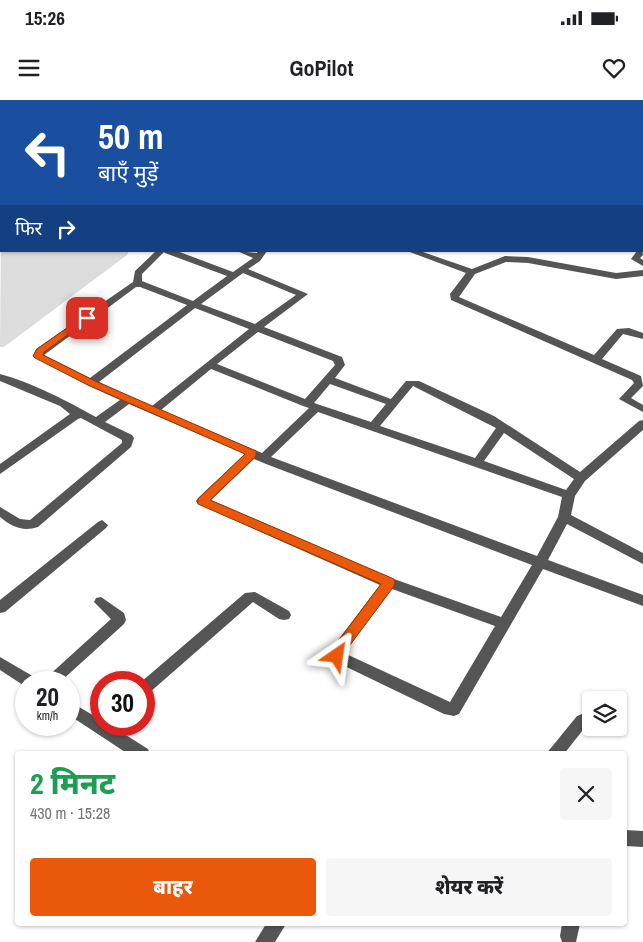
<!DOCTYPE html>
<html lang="hi">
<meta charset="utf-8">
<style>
:root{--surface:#fff;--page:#f6f6f6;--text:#202124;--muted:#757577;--accent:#ea580c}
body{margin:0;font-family:"Archivo Narrow","Noto Sans Devanagari",sans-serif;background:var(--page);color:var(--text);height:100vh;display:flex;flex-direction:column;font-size:19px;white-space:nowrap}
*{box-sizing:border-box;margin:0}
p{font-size:16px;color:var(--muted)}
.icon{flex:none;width:28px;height:28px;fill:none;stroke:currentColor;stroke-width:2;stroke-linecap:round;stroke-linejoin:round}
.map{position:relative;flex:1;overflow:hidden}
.sheet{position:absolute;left:15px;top:651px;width:612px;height:175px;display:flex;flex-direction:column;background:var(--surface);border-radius:5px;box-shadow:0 1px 4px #0004}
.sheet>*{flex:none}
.guide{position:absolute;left:0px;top:0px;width:644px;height:152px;box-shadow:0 1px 4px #0004;background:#1a4fa0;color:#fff;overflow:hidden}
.buttons{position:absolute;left:582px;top:591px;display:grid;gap:10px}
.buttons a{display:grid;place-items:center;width:45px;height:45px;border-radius:5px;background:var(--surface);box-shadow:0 1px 4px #0004;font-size:25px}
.speed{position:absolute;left:15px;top:571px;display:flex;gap:10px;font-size:25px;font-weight:700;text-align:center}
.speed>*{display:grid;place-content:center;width:65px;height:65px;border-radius:50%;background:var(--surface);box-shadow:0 1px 4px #0004;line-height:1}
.speed small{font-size:12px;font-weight:400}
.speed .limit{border:8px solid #d22;background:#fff;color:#111}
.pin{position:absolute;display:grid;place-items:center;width:42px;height:42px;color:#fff;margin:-21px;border-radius:10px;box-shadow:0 2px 8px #0006}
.me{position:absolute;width:55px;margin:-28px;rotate:32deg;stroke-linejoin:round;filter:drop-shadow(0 0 4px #0008)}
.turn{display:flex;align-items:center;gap:18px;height:105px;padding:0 15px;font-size:22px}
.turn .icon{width:65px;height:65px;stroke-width:2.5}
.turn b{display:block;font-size:35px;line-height:42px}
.then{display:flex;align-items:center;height:48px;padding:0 15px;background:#0003;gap:10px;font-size:19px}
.round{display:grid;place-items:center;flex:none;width:52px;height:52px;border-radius:5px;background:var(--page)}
.overview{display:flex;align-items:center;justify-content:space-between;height:85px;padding:0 15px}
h1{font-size:30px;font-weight:800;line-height:38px;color:#1e9e55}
.cta{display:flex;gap:10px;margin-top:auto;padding:10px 15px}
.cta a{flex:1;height:58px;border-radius:5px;background:var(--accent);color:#fff;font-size:20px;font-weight:800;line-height:58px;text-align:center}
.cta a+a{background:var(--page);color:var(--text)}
.status{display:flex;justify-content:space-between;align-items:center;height:35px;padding:0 25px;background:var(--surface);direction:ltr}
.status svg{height:14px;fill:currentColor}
header{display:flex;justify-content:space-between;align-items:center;height:65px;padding:0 15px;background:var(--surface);font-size:22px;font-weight:800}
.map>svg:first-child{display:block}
</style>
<div class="status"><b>15:26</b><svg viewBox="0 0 49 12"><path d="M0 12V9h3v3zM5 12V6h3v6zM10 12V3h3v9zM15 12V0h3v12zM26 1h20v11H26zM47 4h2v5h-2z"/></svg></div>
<header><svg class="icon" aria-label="menu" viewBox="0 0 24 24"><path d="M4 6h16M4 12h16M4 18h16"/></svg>GoPilot<svg class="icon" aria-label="heart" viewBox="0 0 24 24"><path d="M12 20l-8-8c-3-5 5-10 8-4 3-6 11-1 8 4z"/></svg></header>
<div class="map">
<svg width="643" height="842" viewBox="0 0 643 842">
<rect width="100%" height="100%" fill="#fff"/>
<polygon fill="#dcdcdc" points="1,125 1,151 129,151 127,155 4,247 0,247"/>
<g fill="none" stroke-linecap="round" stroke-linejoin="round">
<g fill="#555" fill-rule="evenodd">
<polygon points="96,0 106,0 106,1 97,1"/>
<polygon points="201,0 211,0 211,1 202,1"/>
<polygon points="362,0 373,0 373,1 363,1"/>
<polygon points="438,0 448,0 448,1 439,1"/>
<polygon points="612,0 620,0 620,1 613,1"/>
<rect x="642" y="11" width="1" height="4"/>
<rect x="642" y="52" width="1" height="4"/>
<polygon points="1,124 1,130 0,131 0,125"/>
<polygon points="642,148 643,155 640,158 643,160 643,166 631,159 637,151 642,151"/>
<path d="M156,151H177L233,172L253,158L237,151L257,153L258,151H267L260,161L248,169L308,194L264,227L342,257L345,265L335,278L391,299L406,281H419L494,316L580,372L639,321L643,320V330L585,381L575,396L571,415L643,453V464L567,424L548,460L643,495V506L543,469L459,614L454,616L444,614L332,560L330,556L332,548L380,485L198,404L196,401L198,398L245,354L129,304L105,322L132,335L134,338L131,347L38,427C23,432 12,427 0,417V407L20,419L30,420L122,343V340L81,318L78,319L0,374V364L70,314L60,306L0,281V274C31,282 69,302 96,317L120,300L87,285L33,256L36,249L133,182L135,171ZM164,152L165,153L227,176L193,201L142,181V174ZM243,173L296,195L255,224L201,204ZM136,187H140L187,205L90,278L44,255ZM195,208L249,229L152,306L99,282ZM258,232L333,261L335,265L305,299L217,264ZM211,269L303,306L309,308L262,353L161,310ZM330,284L386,304L371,322L314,303ZM413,286L496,328L475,358L380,326ZM318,312L562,397L558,417L537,456L271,357ZM504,333L574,379L566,390L484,361ZM254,359L266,364L532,465L501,517L394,479L211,400ZM392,489L495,526L450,602L344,553Z"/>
<polygon points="407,151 420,151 472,169 505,156 528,157 616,173 643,170 643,176 616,179 528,163 506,162 475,174 459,197 594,255 617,229 629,228 643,233 643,239 623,234 602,259 641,276 643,286 631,298 643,305 643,312 619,299 634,283 632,280 451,200 450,194 466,173"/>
<polygon points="102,420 108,425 106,428 5,512 0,513 0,500 98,422"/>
<polygon points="255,492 289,511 291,515 289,519 284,520 279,519 253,502 149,593 144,595 144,582 141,582 245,493"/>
<polygon points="101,497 124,513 126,520 124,524 60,582 44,582 46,578 111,519 94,502 96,498"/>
<polygon points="0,557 36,578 38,582 26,582 26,587 0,570"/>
<polygon points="69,601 101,620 101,625 110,625 148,649 150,654 128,654 69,615"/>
<polygon points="582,614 587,616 590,621 564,654 546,654 577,616"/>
<polygon points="625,730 643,731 643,747 625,746"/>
<polygon points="266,824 286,824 275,842 255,842"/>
<polygon points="562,824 580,824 576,842 562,842 560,836"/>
</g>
</g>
<polygon fill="#ea580c" stroke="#983908" points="84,216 91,218 44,252 43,255 95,281 256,351 256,356 210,400 394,479 395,482 394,486 344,553 342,559 332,559 330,556 333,548 381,484 198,404 198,399 245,354 88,285 35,258 33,256 37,249"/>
</svg>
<div class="buttons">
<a><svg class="icon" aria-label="layers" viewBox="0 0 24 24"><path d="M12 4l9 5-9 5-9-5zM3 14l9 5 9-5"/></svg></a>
</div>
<div class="speed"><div>20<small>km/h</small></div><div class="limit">30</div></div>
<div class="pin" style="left:87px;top:218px;background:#d93025"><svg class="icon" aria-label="arrive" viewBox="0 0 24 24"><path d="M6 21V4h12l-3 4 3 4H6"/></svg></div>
<svg class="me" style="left:337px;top:556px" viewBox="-20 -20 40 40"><path d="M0-17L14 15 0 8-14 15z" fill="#ea580c" stroke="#fff" stroke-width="4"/></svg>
<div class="guide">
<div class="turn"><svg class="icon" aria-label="left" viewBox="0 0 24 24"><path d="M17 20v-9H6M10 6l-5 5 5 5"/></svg><div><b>50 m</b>बाएँ मुड़ें</div></div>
<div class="then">फिर<svg class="icon" aria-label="right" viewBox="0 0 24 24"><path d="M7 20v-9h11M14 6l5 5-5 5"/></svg></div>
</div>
<section class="sheet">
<div class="overview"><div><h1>2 मिनट</h1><p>430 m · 15:28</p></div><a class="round"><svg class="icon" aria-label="close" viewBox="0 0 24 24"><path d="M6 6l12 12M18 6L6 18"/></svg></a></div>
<div class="cta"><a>बाहर</a><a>शेयर करें</a></div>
</section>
</div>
